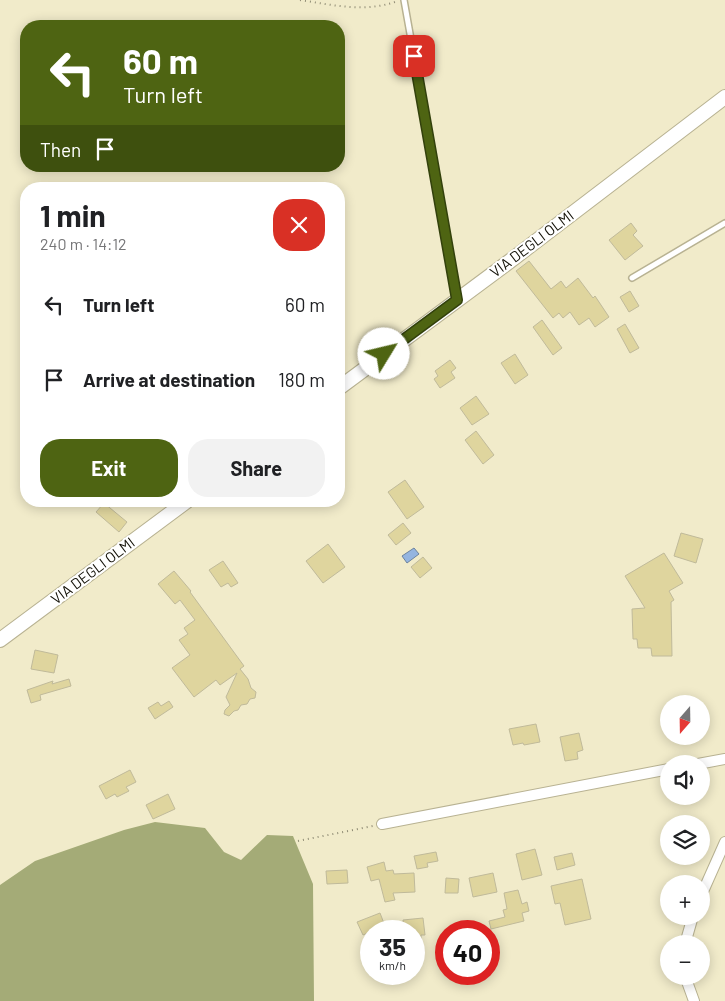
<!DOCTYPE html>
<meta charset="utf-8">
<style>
:root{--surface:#fff;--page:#f2f2f2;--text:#202124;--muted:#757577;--accent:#4e6412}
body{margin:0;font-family:Barlow,sans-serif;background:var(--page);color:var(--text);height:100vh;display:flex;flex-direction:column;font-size:19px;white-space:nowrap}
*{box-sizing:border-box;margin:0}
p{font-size:16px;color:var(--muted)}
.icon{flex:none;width:28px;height:28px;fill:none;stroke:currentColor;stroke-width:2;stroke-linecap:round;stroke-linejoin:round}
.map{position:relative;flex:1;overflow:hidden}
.sheet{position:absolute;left:20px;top:182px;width:325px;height:325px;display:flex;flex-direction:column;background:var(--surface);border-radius:20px;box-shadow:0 2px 12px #0003}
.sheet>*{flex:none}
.banner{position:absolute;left:20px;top:20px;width:325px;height:152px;border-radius:20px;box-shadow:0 2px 12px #0003;background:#4e6412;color:#fff;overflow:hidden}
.needle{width:32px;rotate:200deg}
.fabs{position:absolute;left:660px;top:695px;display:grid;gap:10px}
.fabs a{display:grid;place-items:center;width:50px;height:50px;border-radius:50%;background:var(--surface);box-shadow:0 2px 12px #0003;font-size:25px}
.speed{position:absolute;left:360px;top:920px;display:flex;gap:10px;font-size:25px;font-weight:700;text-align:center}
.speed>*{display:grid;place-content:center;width:65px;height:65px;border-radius:50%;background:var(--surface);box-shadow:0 2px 12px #0003;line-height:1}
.speed small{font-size:12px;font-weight:400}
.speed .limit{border:8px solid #d22;background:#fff;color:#111}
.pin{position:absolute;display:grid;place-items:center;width:42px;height:42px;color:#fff;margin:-21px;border-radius:10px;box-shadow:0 2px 8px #0006}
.me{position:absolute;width:55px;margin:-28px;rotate:54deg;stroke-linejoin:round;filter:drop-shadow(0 0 4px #0008)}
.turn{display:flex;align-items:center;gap:18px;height:105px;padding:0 20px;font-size:22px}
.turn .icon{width:65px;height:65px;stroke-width:2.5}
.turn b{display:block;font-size:35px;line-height:42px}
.then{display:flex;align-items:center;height:48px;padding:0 20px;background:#0003;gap:10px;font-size:19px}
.round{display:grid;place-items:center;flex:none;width:52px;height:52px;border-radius:20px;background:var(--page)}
.headline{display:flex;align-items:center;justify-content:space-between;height:85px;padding:0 20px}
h1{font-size:30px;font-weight:700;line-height:38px}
.cta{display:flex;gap:10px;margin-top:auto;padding:10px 20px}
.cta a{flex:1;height:58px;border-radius:20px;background:var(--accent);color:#fff;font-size:20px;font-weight:700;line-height:58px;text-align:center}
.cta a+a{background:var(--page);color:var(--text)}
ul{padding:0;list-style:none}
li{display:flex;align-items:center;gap:15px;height:75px;padding:0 20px}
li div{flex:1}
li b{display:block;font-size:19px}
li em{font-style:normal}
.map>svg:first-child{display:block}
</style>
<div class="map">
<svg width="725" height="1001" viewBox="0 0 725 1001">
<rect width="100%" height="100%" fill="#f1ebca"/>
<polygon fill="#a4ab77" points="155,822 205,828 224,852 241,860 267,835 293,836 313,884 314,1001 0,1001 0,885 35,861 124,830"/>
<polygon fill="#95b5e0" stroke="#6d839e" points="414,548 419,554 407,563 402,556"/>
<g fill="#dfd59e" stroke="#c0ba9a">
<polygon points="631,223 637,231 633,235 643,246 625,260 609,240"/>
<polygon points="529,261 551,289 561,281 566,288 578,278 593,298 595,296 609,317 595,327 589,318 579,325 570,312 563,318 559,313 553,318 516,271"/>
<polygon points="630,291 639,306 629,312 620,297"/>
<polygon points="542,320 562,348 553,355 533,327"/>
<polygon points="625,324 639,348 630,353 617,329"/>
<polygon points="515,354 528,375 515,384 501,363"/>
<polygon points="450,360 456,368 451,372 455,378 440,388 434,379 438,376 435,371"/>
<polygon points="476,396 489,414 472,425 460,408"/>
<polygon points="476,431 494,455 483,464 465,440"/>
<polygon points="405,480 424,507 407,519 388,492"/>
<polygon points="104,503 127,522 119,532 96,512"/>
<polygon points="403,523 411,533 396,545 388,535"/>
<polygon points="681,533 703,539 696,563 674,556"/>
<polygon points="328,544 345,567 323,583 306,561"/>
<polygon points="664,553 683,583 669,591 674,600 671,602 672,656 652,656 651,648 638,648 637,639 633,639 632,609 645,608 625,576"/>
<polygon points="423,557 432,568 420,578 411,567"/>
<polygon points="223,561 238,583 231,587 228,583 221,587 209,570"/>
<polygon points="174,571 191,591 190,592 244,666 240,669 248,679 251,688 256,692 255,698 250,699 247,704 241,705 238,710 234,711 229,716 224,714 225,710 230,705 226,697 237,673 220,685 216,680 194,697 172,668 190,655 179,640 188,634 184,628 195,620 180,600 175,604 158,584"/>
<polygon points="35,650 58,655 54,673 31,669"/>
<polygon points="69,679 71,686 40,695 41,700 31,703 27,690 53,681 52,684"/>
<polygon points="169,701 173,707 155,719 148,708 158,702 161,706"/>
<polygon points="536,724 540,742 524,745 523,743 513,745 509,729"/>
<polygon points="579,733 583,750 577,752 578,759 565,761 560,737"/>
<polygon points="130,770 136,782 126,787 129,791 117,797 115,794 106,799 99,786"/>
<polygon points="168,794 175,809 153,819 146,805"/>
<polygon points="535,849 542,875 522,880 516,854"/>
<polygon points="436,852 438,861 427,863 428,867 417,869 414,856"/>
<polygon points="572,853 575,865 557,870 554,857"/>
<polygon points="384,862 386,871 393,870 394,874 414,873 415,892 393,893 395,900 385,902 379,879 371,881 367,867"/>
<polygon points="347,870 348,883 327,884 326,871"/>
<polygon points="493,873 497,892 473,897 469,878"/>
<polygon points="446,878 459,879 458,893 445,893"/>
<polygon points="582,879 591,919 565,925 560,903 555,904 551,886"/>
<polygon points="518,890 522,904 527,902 529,911 522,913 524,921 491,929 489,921 505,917 503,910 507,909 504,893"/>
<polygon points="380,913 385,926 363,935 357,922"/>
<polygon points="423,918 425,935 421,935 421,939 414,940 414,931 404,931 403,920"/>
</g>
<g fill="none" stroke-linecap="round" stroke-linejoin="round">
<defs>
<g id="lane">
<polyline points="404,0 457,297"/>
<polyline points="632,278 725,223"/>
</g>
<g id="street">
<polyline points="698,764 725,759"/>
<polyline points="382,824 669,769"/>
<polyline points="701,896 725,842"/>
<polyline points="685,944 693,916"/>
<polyline points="685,976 694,1001"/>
</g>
<g id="secondary">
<polyline points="339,388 510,261 725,97"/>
<polyline points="0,640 187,501"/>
</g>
</defs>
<use href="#lane" stroke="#b8b292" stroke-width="8"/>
<use href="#street" stroke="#b8b292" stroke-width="12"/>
<use href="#secondary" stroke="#b8b292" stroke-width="16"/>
<g stroke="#908c75" stroke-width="2" stroke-dasharray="1 4" stroke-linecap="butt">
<path d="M300,0C333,5 365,13 398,1"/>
<polyline points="298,841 373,826"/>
</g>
<use href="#lane" stroke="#fff" stroke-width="5"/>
<use href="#street" stroke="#fff" stroke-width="10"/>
<use href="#secondary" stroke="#fff" stroke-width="14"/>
</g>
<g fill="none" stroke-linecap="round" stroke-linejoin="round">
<defs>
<polyline id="route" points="384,354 457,300 414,56"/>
</defs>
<use href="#route" stroke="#33410c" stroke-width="12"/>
<use href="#route" stroke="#4e6412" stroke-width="9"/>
</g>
<g text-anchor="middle" stroke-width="4" stroke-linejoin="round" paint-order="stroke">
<g font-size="15" fill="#100e04" stroke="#fff">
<text transform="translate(532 244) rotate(-37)" y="5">VIA DEGLI OLMI</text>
<text transform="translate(93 571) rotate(-37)" y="5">VIA DEGLI OLMI</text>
</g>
</g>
</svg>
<div class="fabs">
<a><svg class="needle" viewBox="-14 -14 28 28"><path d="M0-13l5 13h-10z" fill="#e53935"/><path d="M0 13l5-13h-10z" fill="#757577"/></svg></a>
<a><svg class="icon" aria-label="sound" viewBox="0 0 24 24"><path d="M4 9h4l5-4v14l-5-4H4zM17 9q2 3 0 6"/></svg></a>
<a><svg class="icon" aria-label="layers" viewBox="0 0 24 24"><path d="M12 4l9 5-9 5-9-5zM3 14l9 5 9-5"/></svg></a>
<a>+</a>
<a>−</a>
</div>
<div class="speed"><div>35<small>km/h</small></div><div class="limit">40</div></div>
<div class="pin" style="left:414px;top:56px;background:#d93025"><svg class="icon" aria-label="arrive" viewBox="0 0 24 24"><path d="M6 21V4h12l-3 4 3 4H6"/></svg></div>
<svg class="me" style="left:384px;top:354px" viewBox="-20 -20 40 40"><circle r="19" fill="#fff"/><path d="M0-13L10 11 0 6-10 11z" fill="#4e6412"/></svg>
<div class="banner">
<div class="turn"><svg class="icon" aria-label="left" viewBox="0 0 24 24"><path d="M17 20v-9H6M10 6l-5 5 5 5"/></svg><div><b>60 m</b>Turn left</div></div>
<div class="then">Then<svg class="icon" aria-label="arrive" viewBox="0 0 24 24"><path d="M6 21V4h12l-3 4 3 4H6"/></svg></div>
</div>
<section class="sheet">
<div class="headline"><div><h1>1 min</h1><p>240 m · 14:12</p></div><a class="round" style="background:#d93025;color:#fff"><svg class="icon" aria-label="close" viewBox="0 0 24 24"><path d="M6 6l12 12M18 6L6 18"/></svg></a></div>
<ul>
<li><svg class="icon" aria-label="left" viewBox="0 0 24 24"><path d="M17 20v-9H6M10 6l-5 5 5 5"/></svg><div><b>Turn left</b></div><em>60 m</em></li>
<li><svg class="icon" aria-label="arrive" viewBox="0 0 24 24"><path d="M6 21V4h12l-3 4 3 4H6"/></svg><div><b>Arrive at destination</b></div><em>180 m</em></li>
</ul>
<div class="cta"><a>Exit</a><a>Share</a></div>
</section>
</div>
